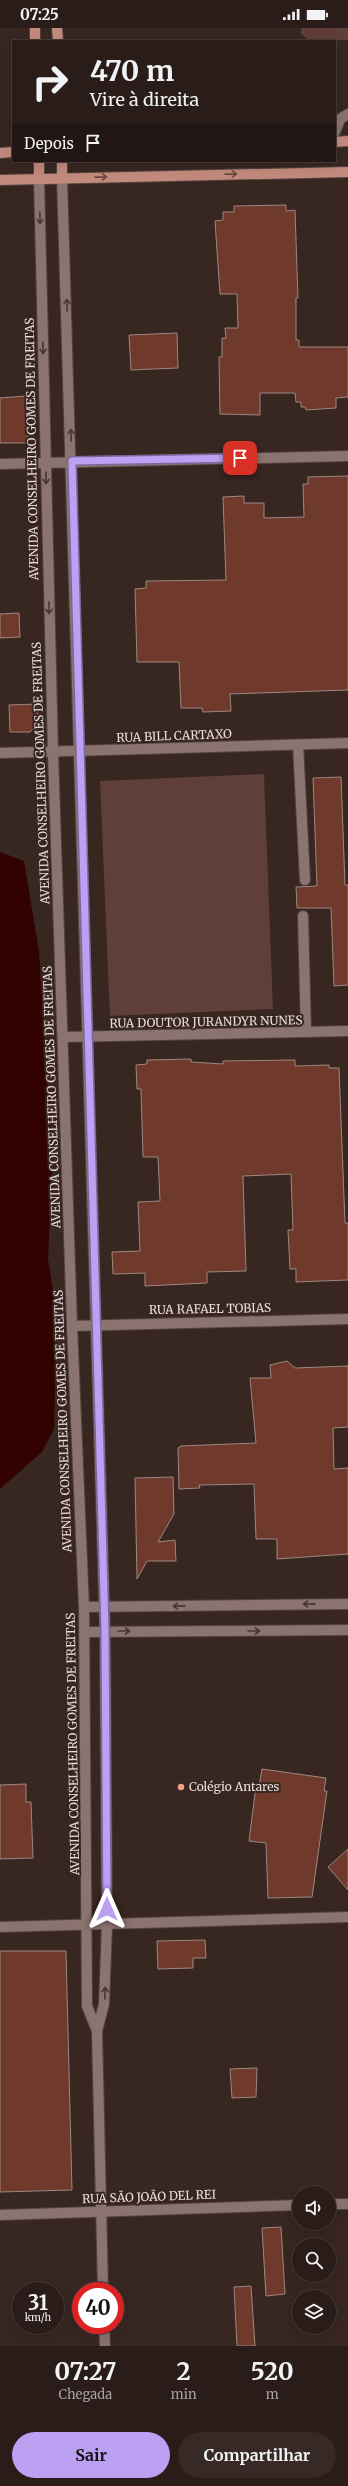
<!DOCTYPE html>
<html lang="pt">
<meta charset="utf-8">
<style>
:root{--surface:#2a1c19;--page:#362926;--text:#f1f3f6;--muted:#a5a1a2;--line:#463a38;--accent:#bca0f2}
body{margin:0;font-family:Merriweather,serif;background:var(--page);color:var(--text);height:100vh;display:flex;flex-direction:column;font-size:15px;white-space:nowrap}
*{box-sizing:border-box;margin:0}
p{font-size:13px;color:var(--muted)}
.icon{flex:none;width:22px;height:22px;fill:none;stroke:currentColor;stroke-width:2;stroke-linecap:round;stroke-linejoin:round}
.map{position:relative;height:2318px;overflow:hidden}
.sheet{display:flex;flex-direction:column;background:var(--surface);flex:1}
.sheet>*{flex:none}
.top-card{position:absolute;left:12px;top:12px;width:324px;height:122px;border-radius:0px;box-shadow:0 4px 16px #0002,0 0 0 1px var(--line);background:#2a1c19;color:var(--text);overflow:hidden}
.fabs{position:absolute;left:292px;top:2158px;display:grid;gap:8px}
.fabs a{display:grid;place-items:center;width:44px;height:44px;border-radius:50%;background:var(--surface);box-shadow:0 4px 16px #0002,0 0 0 1px var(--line);font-size:20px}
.speed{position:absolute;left:12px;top:2254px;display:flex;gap:8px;font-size:20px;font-weight:700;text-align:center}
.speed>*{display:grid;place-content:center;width:52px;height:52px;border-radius:50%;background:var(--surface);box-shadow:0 4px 16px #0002,0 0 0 1px var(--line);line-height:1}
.speed small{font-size:10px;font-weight:400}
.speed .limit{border:6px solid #d22;background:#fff;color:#111}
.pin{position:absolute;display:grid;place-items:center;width:34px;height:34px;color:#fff;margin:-17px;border-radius:8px;box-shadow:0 2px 6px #0006}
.me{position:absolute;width:44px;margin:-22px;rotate:0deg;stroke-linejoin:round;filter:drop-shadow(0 0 3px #0008)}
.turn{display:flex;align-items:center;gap:14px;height:84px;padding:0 12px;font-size:18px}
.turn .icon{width:52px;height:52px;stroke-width:2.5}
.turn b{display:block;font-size:28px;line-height:34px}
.then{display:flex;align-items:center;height:38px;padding:0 12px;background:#0003;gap:8px;font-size:15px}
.eta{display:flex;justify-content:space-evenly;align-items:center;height:68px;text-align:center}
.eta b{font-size:24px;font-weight:700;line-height:28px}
.primary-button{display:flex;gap:8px;margin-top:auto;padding:8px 12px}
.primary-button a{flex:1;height:46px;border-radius:24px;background:var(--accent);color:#111;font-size:16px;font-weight:700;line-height:46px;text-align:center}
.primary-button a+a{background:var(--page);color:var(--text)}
.status{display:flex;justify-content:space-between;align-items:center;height:28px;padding:0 20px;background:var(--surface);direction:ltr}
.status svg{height:11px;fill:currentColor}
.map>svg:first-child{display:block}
</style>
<div class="status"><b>07:25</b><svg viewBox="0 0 49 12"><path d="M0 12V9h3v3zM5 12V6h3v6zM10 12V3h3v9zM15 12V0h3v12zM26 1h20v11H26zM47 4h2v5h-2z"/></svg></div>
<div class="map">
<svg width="348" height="2318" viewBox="0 0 348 2318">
<rect width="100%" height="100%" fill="#382621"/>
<g fill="#5f3f37">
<polygon points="302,0 348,0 348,12 310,13 300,5"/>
<polygon points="264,746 273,981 110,988 100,753"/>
</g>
<polygon fill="#310200" points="0,824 24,833 39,924 50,1079 52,1142 48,1231 57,1289 54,1401 42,1424 0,1461"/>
<g fill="#6f3a2c" stroke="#9e8781">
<polygon points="286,177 286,183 295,182 298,270 296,270 296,312 299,312 299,319 348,319 348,369 336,370 336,380 306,382 305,379 301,379 301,374 296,374 295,365 260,365 260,387 220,386 219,329 222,329 222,310 226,310 225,300 238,300 237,266 220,266 215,193 223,192 223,184 234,184 234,178"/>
<polygon points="177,305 178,340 131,342 129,307"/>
<polygon points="26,368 28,415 0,415 0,370"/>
<polygon points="348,448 348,662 230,666 231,683 203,684 202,680 181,680 179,634 137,634 135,561 146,560 146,553 226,552 223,469 244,468 244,475 264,475 264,490 304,489 303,456 308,456 308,449"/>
<polygon points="19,585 20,609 0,610 0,586"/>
<polygon points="37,676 38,694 34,700 30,704 10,704 9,677"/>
<polygon points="341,749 345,857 348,857 348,957 334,958 331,880 297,880 296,859 317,858 313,750"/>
<polygon points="191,1031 191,1034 223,1036 223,1033 295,1032 295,1038 329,1037 329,1040 339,1040 345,1195 348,1195 348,1252 296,1254 296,1241 290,1241 288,1202 293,1202 291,1146 243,1148 246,1243 207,1244 207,1255 145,1258 145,1245 113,1246 112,1224 140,1223 138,1174 160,1173 158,1129 143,1129 141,1061 137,1061 136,1037 147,1036 147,1032"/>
<polygon points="287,1333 295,1340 348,1338 348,1399 333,1400 334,1441 348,1440 348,1526 277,1531 277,1511 256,1511 254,1456 199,1457 200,1460 179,1461 178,1420 181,1418 256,1415 250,1350 271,1350 270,1337"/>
<polygon points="173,1449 174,1486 158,1514 175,1512 176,1533 147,1533 137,1551 135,1450"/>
<polygon points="262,1741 326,1750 324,1763 327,1763 312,1869 268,1870 266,1815 249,1813 256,1758 259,1758"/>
<polygon points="26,1756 26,1774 31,1774 33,1830 0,1831 0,1757"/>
<polygon points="348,1821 348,1862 328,1839"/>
<polygon points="205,1912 206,1930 193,1930 193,1940 158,1941 157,1913"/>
<polygon points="0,1923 66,1923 72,2162 0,2164"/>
<polygon points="257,2040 256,2069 232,2070 230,2041"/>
<polygon points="281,2199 285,2266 266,2268 262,2200"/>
<polygon points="251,2258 255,2318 237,2318 234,2259"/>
</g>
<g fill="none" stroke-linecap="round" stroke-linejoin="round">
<defs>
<g id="minor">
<polyline points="335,104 340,91 348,86"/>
<polyline points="62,150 105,1603 107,1897 104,1976 97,2003 103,2263"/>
<polyline points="39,151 53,724 72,1298 84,1579 87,1978 97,2003"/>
<polyline points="0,436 348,428"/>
<polyline points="298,717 305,852"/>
<polyline points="0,725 348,715"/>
<polyline points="303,888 306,1004"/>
<polyline points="64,1009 348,1003"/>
<polyline points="72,1298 348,1291"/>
<polyline points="84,1579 348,1576"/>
<polyline points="85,1604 348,1602"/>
<polyline points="0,1899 348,1889"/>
<polyline points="329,2176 348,2176"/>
<polyline points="0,2187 299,2177"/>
<polyline points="104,2297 105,2318"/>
</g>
<g id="major">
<polyline points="35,0 35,13"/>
<polyline points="57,0 58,13"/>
<polyline points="335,114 348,113"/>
<polyline points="0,125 13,124"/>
<polyline points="39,133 39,151"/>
<polyline points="62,133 62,150"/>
<polyline points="0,152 348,144"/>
</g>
</defs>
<use href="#minor" stroke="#534440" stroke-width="12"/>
<use href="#major" stroke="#534440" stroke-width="12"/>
<use href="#minor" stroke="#8b746f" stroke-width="10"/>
<use href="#major" stroke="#c38b7d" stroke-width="10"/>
</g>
<defs><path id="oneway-shaft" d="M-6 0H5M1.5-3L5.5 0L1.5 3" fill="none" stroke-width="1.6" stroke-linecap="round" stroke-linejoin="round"/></defs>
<g stroke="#694941">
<use href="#oneway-shaft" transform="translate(231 146) rotate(-1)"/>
<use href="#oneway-shaft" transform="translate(101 149) rotate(-1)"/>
</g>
<g stroke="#493631">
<use href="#oneway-shaft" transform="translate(40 190) rotate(89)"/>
<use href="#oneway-shaft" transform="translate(67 277) rotate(-92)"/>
<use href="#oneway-shaft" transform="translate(43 320) rotate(89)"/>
<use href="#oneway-shaft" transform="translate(71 407) rotate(-92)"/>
<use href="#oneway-shaft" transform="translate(46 450) rotate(89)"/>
<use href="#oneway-shaft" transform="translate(49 580) rotate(89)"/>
<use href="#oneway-shaft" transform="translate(309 1576) rotate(179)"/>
<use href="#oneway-shaft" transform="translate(179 1578) rotate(179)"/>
<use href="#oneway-shaft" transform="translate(124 1603)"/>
<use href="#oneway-shaft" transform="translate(254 1603)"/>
<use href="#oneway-shaft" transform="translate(105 1965) rotate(-88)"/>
</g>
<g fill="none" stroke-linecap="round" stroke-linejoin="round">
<defs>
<polyline id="route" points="107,1881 105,1603 72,433 240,430"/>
</defs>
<use href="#route" stroke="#7a689d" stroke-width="10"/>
<use href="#route" stroke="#bca0f2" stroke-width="7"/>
</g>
<circle fill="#f49e88" stroke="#382621" stroke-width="1.5" cx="181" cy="1759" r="4"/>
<g text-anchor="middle" stroke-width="4" stroke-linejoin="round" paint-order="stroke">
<g font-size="12" fill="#e9dcd9" stroke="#382621">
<text transform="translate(32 421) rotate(-91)" y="4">AVENIDA CONSELHEIRO GOMES DE FREITAS</text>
<text transform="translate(174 708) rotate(-2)" y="4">RUA BILL CARTAXO</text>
<text transform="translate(41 745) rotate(-92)" y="4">AVENIDA CONSELHEIRO GOMES DE FREITAS</text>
<text transform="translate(206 994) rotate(-1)" y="4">RUA DOUTOR JURANDYR NUNES</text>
<text transform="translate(52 1069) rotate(-92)" y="4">AVENIDA CONSELHEIRO GOMES DE FREITAS</text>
<text transform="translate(210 1281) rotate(-1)" y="4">RUA RAFAEL TOBIAS</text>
<text transform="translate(63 1393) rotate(-92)" y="4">AVENIDA CONSELHEIRO GOMES DE FREITAS</text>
<text transform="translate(73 1716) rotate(-91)" y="4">AVENIDA CONSELHEIRO GOMES DE FREITAS</text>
<text transform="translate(149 2169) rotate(-2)" y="4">RUA SÃO JOÃO DEL REI</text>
</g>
<g font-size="12" fill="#e9dcd9" stroke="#382621" text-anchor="start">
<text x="189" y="1763">Colégio Antares</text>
</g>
</g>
</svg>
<div class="fabs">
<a><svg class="icon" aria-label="sound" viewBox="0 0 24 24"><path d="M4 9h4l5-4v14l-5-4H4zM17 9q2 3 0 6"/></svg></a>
<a><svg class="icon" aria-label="search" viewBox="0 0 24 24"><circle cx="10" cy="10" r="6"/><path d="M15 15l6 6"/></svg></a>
<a><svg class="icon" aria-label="layers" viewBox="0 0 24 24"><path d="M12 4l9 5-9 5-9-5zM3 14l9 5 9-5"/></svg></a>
</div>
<div class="speed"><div>31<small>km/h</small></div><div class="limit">40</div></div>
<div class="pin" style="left:240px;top:430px;background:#d93025"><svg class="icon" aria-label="arrive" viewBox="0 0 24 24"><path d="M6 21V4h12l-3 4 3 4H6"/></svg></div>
<svg class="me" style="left:107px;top:1881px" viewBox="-20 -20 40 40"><path d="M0-17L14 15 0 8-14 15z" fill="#bca0f2" stroke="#fff" stroke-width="4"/></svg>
<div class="top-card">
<div class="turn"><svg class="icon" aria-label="right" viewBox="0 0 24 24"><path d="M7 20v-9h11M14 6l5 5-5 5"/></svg><div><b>470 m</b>Vire à direita</div></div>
<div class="then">Depois<svg class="icon" aria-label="arrive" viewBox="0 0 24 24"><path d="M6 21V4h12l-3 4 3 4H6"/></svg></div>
</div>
</div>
<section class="sheet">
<div class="eta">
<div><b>07:27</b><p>Chegada</p></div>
<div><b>2</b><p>min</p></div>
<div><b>520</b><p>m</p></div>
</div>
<div class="primary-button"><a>Sair</a><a>Compartilhar</a></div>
</section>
